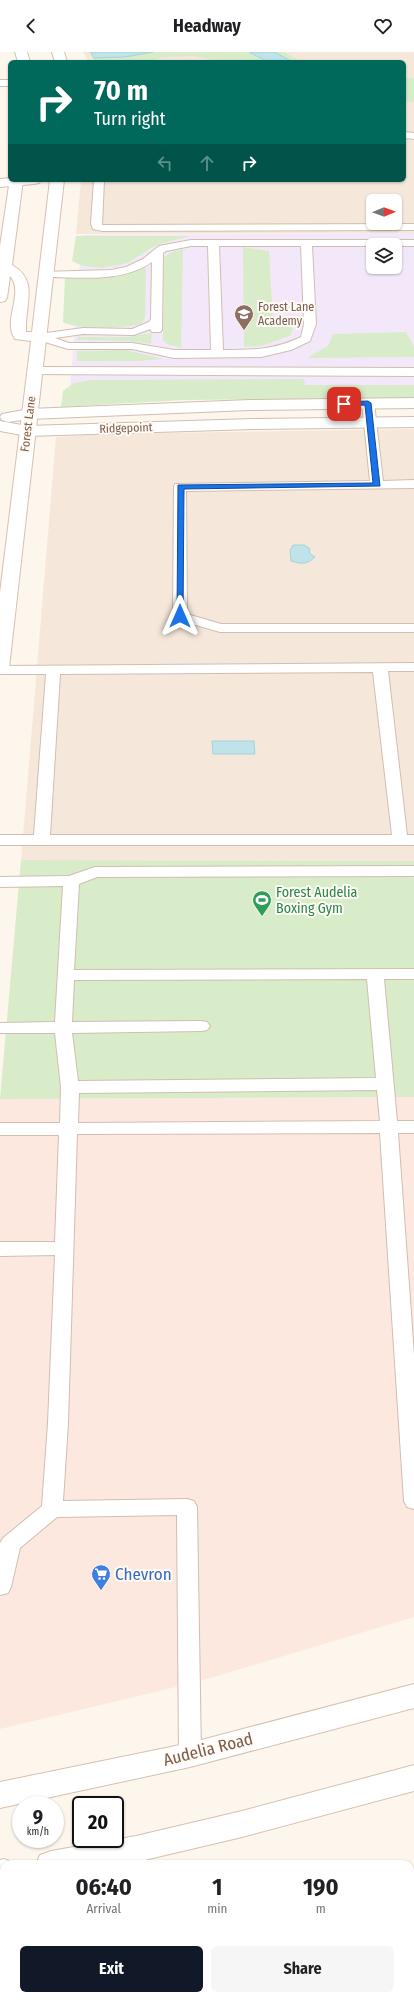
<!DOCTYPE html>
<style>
:root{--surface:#fff;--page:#f6f6f6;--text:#202124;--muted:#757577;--accent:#111827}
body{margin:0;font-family:"Fira Sans Condensed",sans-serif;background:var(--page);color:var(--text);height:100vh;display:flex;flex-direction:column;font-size:15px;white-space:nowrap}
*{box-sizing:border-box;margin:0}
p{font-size:13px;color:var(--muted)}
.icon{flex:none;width:22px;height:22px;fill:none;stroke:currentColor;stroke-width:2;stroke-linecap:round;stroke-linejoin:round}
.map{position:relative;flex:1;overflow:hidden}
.drawer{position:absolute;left:0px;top:1808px;width:414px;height:140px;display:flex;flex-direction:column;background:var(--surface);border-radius:12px 12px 0 0;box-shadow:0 1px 3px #0004}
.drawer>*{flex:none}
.guide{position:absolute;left:8px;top:8px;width:398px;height:122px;border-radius:6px;box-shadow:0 1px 3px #0004;background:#00695c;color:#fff;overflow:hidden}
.needle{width:26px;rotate:89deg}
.controls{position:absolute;left:366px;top:142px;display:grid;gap:8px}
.controls a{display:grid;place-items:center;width:36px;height:36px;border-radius:6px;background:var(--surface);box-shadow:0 1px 3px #0004;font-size:20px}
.speed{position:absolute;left:12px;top:1744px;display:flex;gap:8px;font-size:20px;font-weight:700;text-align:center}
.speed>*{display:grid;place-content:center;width:52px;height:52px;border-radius:50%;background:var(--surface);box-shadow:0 1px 3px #0004;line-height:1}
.speed small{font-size:10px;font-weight:400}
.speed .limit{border:2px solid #111;border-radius:6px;background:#fff;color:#111}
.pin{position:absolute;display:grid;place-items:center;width:34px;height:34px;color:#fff;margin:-17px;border-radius:8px;box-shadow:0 2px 6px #0006}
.me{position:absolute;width:44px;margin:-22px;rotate:0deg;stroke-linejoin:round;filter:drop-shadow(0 0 3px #0008)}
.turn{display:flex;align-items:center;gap:14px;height:84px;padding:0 20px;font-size:18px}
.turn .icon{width:52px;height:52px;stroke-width:2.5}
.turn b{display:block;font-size:28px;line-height:34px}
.lanes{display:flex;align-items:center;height:38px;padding:0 20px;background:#0003;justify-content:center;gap:20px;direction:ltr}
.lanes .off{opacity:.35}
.eta{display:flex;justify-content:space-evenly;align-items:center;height:68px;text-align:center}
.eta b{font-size:24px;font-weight:700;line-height:28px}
.button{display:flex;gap:8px;margin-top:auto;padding:8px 20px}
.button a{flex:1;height:46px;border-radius:6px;background:var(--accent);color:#fff;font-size:16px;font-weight:700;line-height:46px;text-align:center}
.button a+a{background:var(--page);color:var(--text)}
header{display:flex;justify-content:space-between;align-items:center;height:52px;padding:0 20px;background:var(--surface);font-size:18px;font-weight:700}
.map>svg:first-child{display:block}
</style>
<header><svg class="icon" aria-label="back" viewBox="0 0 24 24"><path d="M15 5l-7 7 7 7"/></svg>Headway<svg class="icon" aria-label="heart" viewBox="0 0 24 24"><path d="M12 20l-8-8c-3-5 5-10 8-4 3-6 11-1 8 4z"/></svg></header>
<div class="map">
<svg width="414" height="1948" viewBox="0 0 414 1948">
<rect width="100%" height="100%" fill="#fdf6ec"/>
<g fill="#f5e8da" fill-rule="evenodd">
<path d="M83,0H414V181L76,182L81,128H404V10H89ZM373,149H395V171H373Z"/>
<polygon points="414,377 414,809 21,808 56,385 108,382"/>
</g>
<g fill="#fde8e0">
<polygon points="414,1045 414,1565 197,1630 0,1677 0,1047"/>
<polygon points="4,1905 4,1944 225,1944 225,1948 0,1948 0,1906"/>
</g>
<path fill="#f3e8fa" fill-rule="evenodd" d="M414,181V343L69,350L82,183ZM373,193H395V215H373Z"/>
<g fill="#d8ecc9">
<polygon points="88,0 284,0 302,10 222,10 193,4 163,5 148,10 99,10 94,8"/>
<polygon points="404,26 414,26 414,50 404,49"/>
<polygon points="76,184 190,184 156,193 128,211 102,216 83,214 72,209"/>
<polygon points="243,195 269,199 273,269 293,276 290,284 261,294 244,295"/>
<polygon points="183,197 181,296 167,292 163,288 164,205 172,200"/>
<path d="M146,216L145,266L141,272C126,276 75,278 63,270L65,224L115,225Z"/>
<polygon points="406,280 414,295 414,305 307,306 328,294 333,282"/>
<polygon points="152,281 151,292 129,289 77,288 78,285 128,285"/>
<polygon points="126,298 163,307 138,309 77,309 77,299"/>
<polygon points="304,327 305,333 414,333 414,346 183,348 61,355 63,339 74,331 92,328"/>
<polygon points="21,808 414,809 414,1045 0,1047"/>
</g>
<g fill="#bfe3e8" stroke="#a5d3da">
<polygon points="91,0 153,0 125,5 94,6"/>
<polygon points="249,0 274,0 293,10 268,10"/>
<path d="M293,493H304L309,496L310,502L315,505C307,513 301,512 291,509L290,498Z"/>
<polygon points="212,689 254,689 255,702 213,702"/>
</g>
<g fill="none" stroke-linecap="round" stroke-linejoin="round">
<defs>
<g id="service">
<rect x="0" y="28" width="10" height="6"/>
<polygon points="404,80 414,81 414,87 404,86"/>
<polygon points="94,128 104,128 102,173 414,172 414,178 102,179 93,177 91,172"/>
<path d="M191,188H414V194H312L316,272L310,289L291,298L261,305L174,306L132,297H68L35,287L33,285L39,282L83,276L132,277L149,270L151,267L152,210C122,231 81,225 46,225L40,222L42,220L111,218L126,215L143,207L159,194ZM191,194H208L211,298H174L132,291H69L55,286L83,282L134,283L150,277L152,280H160L162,278L163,201L166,199ZM219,194H301L304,272L301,285C274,298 252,298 223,298Z"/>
<polygon points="35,315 414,316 414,324 31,322 29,319"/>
<polygon points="368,347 374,351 383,429 414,428 414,436 186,439 187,562 221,572 414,572 414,580 220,580 175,567 173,564 174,435 175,432 370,429 362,351"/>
<path d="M414,611V619H388L407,783H414V793H0V783H34L46,622H0V614ZM373,620L392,783H50L60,622Z"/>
<path d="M414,814V824L97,825L79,832L74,918L414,917V927H384L397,1069H414V1081H398L414,1303V1457L407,1455L404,1449L380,1081L77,1082L68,1371L63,1449L187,1447L194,1449L197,1455L201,1703L198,1710L190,1713L182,1710L179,1703L177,1463L57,1465L20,1496L11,1535L8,1541L0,1543V1491L3,1486L42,1454L48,1371L55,1203L0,1204V1190H55L59,1083H0V1071H60L61,1035L55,981H0V971L55,970L63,834L0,835V825L69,824L95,815ZM367,927L376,1026L78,1029L72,981L201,979L207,978L210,974L207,970L201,969L72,970L74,928ZM377,1038L380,1069L78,1071L79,1041Z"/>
<polygon points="4,1916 4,1938 0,1939 0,1917"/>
<polygon points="16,1944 40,1944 39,1948 15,1948"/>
<rect x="47" y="1944" width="24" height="4"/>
</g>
<g id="minor">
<polygon points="10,126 10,128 41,128 39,131 34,132 0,135 0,127"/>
<polygon points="414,346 414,356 250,358 29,367 8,370 2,368 0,365 2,362 29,357 250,348"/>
<polygon points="414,365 414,375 253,377 27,384 0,379 0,369 27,374 253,367"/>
</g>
<g id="secondary">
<polygon points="15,0 27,0 30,10 18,10"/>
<polygon points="52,0 64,0 67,10 55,10"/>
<path d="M10,127L23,128L12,213C39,228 25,252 26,277V280H32L50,128H64L9,616L6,620L0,622V541L31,289L15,287C2,268 25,241 10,224L7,246L5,249L0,250V194Z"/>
<polygon points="414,1632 414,1656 190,1715 0,1756 0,1730 190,1691"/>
<polygon points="414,1713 414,1739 242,1785 136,1810 126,1812 36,1812 40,1803 51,1799 136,1784 242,1759"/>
<polygon points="4,1807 16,1812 4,1812 4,1833 0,1834 0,1808"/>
</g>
</defs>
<use href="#service" stroke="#d1beb0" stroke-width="2"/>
<use href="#minor" stroke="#d1beb0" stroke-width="2"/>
<use href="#secondary" stroke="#d6c0b0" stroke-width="2"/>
<use href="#service" fill="#fff" fill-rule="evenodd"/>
<use href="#minor" fill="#fff" fill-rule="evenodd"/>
<use href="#secondary" fill="#fff" fill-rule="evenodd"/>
</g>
<polygon fill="#1a73e8" stroke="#114b97" points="368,349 371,351 380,434 184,437 183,564 177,565 178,433 373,431 365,353 344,354 341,352 344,350"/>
<defs>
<symbol id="school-pin" viewBox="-11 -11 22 30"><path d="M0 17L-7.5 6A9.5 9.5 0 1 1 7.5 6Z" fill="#8d6e63" stroke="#fffaf3"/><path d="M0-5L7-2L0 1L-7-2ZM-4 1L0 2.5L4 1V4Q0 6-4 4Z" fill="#fff"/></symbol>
<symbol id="stadium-pin" viewBox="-11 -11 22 30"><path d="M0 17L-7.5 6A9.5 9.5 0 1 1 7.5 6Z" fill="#2e9e5b" stroke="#fffaf3"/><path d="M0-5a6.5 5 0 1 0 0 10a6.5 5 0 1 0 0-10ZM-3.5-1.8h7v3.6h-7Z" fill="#fff"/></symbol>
<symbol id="supermarket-pin" viewBox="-11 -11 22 30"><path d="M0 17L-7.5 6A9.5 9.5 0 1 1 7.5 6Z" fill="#3f7fe0" stroke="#fffaf3"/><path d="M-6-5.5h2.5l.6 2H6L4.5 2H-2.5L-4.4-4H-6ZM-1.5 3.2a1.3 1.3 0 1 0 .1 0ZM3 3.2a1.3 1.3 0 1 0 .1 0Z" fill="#fff"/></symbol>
</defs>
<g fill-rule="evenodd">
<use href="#school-pin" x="233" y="251" width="22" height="30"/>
<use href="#stadium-pin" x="251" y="837" width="22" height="30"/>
<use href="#supermarket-pin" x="90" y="1511" width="22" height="30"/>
</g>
<g text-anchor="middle" stroke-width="4" stroke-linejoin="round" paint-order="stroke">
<g font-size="12" fill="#785e54" stroke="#fffaf3" text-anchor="start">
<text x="258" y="259">Forest Lane<tspan x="258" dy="14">Academy</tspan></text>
</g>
<g font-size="12" fill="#7a5c4d" stroke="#fffaf3">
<text transform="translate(28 372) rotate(-83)" y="4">Forest Lane</text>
<text transform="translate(126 376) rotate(-2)" y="4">Ridgepoint</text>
</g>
<g font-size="14" fill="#27864d" stroke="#fffaf3" text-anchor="start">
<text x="276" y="845">Forest Audelia<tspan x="276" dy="16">Boxing Gym</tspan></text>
</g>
<g font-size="17" fill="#366cbe" stroke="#fffaf3" text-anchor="start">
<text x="115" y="1528">Chevron</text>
</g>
<g font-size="17" fill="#7a5c4d" stroke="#fffaf3">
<text transform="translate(208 1697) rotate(-14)" y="6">Audelia Road</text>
</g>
</g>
</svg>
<div class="controls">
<a><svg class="needle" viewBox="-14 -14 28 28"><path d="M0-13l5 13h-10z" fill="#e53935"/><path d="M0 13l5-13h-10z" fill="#757577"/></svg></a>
<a><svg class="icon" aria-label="layers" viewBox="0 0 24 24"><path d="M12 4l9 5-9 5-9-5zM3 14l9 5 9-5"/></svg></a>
</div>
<div class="speed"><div>9<small>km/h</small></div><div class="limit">20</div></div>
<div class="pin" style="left:344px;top:352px;background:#d93025"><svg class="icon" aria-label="arrive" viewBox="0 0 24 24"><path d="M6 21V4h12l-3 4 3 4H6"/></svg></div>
<svg class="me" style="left:180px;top:564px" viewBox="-20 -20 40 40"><path d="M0-17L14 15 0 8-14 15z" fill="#1a73e8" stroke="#fff" stroke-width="4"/></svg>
<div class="guide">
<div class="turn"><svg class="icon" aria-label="right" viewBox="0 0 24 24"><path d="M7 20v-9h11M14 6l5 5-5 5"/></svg><div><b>70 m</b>Turn right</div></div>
<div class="lanes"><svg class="icon off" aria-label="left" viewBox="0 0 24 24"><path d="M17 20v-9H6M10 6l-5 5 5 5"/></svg><svg class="icon off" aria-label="ahead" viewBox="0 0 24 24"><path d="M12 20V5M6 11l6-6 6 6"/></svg><svg class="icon" aria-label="right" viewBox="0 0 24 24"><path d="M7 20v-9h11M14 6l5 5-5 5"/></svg></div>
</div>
<section class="drawer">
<div class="eta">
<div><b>06:40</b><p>Arrival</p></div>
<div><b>1</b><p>min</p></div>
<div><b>190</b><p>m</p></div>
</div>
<div class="button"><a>Exit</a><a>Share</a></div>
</section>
</div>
